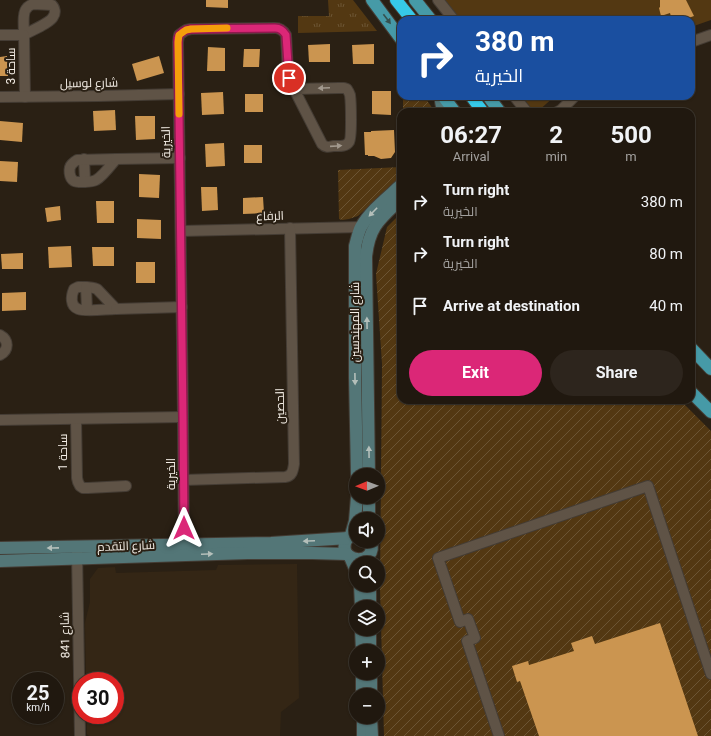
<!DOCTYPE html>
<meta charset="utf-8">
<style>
:root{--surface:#20180f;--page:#2d251d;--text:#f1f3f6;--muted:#a2a09e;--line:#3d372f;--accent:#db2777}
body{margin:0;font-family:Roboto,Cairo,sans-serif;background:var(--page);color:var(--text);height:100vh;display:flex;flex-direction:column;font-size:15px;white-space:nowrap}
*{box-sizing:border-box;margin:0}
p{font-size:13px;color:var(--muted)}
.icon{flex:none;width:22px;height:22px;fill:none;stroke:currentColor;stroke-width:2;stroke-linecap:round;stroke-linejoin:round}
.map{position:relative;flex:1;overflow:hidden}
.panel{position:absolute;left:397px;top:108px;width:298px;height:296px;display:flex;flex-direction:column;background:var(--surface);border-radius:12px;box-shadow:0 1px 3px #0004,0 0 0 1px var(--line)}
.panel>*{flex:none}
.banner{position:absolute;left:397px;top:16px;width:298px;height:84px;border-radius:12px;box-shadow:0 1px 3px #0004,0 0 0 1px var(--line);background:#1a4fa0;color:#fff;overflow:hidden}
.needle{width:26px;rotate:269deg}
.fabs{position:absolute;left:349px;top:468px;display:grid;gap:8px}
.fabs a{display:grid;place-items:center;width:36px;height:36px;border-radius:50%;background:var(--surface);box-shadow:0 1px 3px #0004,0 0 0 1px var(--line);font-size:20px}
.speed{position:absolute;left:12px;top:672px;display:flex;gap:8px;font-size:20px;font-weight:700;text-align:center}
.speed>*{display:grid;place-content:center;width:52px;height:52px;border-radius:50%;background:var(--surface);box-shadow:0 1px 3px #0004,0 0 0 1px var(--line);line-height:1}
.speed small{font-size:10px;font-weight:400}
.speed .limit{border:6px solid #d22;background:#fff;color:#111}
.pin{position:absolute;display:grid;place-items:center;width:34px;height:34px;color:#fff;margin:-17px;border:2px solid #fff;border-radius:50%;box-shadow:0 1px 4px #0007}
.me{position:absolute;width:44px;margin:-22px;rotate:0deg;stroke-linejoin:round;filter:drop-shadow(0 0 3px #0008)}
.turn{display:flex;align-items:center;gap:14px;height:84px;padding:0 12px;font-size:18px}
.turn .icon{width:52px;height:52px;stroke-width:2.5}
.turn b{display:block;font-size:28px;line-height:34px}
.eta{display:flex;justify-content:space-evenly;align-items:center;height:68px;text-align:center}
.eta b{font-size:24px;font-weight:700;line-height:28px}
.action{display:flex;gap:8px;margin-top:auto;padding:8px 12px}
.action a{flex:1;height:46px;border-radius:24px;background:var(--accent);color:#fff;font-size:16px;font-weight:700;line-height:46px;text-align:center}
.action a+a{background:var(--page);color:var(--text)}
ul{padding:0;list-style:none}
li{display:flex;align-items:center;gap:12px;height:52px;padding:0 12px}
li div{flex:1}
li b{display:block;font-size:15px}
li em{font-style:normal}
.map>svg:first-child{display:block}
</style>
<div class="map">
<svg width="711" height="736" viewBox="0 0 711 736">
<defs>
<pattern id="park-tufts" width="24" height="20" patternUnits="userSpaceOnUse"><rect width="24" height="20" fill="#533812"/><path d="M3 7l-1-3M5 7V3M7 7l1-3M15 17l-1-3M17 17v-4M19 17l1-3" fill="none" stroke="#6c5534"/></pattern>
<pattern id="garden-furrows" width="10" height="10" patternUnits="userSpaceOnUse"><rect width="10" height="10" fill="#533812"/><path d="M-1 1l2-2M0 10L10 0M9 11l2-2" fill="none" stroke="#6c5534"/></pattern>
</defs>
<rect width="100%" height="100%" fill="#2a2014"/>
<polygon fill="#342615" points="297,564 299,698 281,712 280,736 89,736 87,734 87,715 115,715 115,681 86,681 85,623 90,602 90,579 98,568 115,567 116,573 216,570 218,565"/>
<g fill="#533812">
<polygon points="445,0 711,0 711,20 691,27 691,20 461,20"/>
<polygon points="522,96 555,96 537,112 534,112"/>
</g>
<polygon fill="url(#park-tufts)" points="328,0 353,0 377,31 298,33 298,16 329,16"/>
<g fill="url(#garden-furrows)">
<polygon points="403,96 424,96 435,112 403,112"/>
<polygon points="401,167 401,177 358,216 349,219 342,220 339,219 338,170"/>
<polygon points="401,213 401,400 680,400 711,431 711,736 384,736 380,587 382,364 376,274 387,227"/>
</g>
<g fill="#cb9550">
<polygon points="206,0 228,0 228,8 206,7"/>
<polygon points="660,0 686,0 694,16 683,20 672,20 670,13 661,16 659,8 660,7"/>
<polygon points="330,44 330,62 309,62 308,45"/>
<polygon points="374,44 374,64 353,64 352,45"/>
<polygon points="208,47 225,48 225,71 207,71"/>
<polygon points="244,49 260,49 259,67 243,67"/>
<polygon points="7,56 8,76 0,76 0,57"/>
<polygon points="159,56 164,73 137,81 132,64"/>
<polygon points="372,91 391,91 391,115 372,114"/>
<polygon points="223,92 224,114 202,115 201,93"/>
<rect x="245" y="94" width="18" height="18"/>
<polygon points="115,110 116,130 94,131 93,111"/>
<polygon points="135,116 155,116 155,139 136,140"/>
<polygon points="0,121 23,123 22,142 0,140"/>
<polygon points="394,130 395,152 391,158 381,159 374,156 368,156 368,155 365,155 364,132 371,132 371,131"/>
<polygon points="224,143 225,166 206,167 205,144"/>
<rect x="244" y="145" width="18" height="18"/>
<polygon points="0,161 18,162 17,182 0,181"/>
<polygon points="139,174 160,175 159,198 139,197"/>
<polygon points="201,187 217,187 218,210 202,211"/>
<polygon points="263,197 264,213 243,214 243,198"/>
<polygon points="96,201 114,201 114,223 97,223"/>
<polygon points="60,206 61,220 47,222 45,208"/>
<polygon points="137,219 161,220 161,239 137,238"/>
<polygon points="71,246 72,267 49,268 48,247"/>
<polygon points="92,247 114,247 114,266 93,266"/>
<polygon points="23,253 23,269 2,269 1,254"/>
<rect x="136" y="262" width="19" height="21"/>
<polygon points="26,292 26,310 2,311 2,293"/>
<polygon points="660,623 698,736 539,736 520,681 517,682 512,666 528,661 529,665 574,651 571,643 592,636 595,644"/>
</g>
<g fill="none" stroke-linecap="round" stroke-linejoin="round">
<defs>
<g id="street">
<polyline points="438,0 454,20"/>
<path d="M33,4L52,5C55,8 56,13 53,17C50,23 30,31 24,35C24,28 22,12 27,8C28,6 31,5 33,4Z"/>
<polyline points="0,35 24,35 25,97"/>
<polyline points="691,42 711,35"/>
<polyline points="514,96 527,112"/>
<polyline points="0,97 99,96 179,94"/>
<polyline points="557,112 561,110 575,96"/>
<polyline points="84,159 85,181"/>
<path d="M116,159C111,165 103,176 96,180C92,182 78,183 74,181C69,178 68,168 72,164C74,162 75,161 77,160Z"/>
<polyline points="116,159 180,158"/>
<polyline points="181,231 361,227"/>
<path d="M78,287C85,287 91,286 97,289L116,309C107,309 86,312 78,309C70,306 71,296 74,289Z"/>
<polyline points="86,287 87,310"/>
<polyline points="116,309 182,307"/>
<path d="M0,335C9,340 9,350 0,355"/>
<polyline points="76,419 77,478 78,482 80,486 83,488 88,488 126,486"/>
<polyline points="0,420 183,417"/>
<path d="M184,480L285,477C292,476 293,471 294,464L290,228"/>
<path d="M184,551L183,417L178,42L179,35L186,30L191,29L275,28C280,28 283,30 286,35L288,72L291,83L322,144C326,148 329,147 334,146C339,146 346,147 349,142C352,138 351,102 350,95C349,92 349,92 347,89L344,88H339L294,89"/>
<polyline points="77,552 80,736"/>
<polyline points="499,736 467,641 475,638 468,619 460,622 438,558 648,486 711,674"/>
</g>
<g id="secondary">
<polyline points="440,96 443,112"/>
<path d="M357,475L355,378V246C357,239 358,233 361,227C370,211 387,198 401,185"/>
<path d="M369,475L366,257C369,226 380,219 401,199"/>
<polyline points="369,497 369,519"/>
<path d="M356,533C351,535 347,537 345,543C340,564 378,566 371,541"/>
<polyline points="351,535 355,521 357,497"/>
<polyline points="0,548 271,543 348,538"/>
<polyline points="350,557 356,571"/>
<polyline points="0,561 248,553 312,553 347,554"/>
<polyline points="360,585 361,607"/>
<polyline points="370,585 370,607"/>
<polyline points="361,629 362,651"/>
<polyline points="370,629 370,651"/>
<polyline points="362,673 362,695"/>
<polyline points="371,673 371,695"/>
<polyline points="363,717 363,736"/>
<polyline points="371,717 372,736"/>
</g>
<g id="primary">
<polyline points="372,0 401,39"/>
<polyline points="415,0 431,20"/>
<polyline points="443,96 455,112"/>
<polyline points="488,96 500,112"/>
<polyline points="691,348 711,369"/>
<polyline points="691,392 711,412"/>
</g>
<g id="highway">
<polyline points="396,0 412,20"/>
<polyline points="471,96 483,112"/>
</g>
</defs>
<use href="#street" stroke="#443c34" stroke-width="12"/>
<use href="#secondary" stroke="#443c34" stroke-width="14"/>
<use href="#primary" stroke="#443c34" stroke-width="14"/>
<use href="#highway" stroke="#443c34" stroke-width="14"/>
<use href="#street" stroke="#5f5346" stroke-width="10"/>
<use href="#secondary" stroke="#537677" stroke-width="12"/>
<use href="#primary" stroke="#469aa7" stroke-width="12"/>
<use href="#highway" stroke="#36c9e8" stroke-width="12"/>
</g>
<defs><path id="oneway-solid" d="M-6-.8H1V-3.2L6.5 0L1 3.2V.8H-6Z"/></defs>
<use fill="#35514f" href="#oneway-solid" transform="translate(387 19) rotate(53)"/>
<g fill="#a2998e">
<use href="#oneway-solid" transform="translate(324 88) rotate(178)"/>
<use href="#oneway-solid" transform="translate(336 146) rotate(-4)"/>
</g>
<g fill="#b4bfba">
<use href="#oneway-solid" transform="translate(373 212) rotate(134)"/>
<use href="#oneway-solid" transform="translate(367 323) rotate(-91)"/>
<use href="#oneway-solid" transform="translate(355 379) rotate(89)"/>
<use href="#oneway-solid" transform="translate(369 452) rotate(-91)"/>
<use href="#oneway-solid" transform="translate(309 541) rotate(177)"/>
<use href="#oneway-solid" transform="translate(53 548) rotate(179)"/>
<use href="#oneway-solid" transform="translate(207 554) rotate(-2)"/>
</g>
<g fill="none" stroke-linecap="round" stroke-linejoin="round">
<defs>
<path id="route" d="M184,528L183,417L178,38C180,32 184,30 191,29L275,28C280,28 283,30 286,35L289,78"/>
</defs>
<use href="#route" stroke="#8e194d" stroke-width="10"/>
<use href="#route" stroke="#db2777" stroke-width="7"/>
<polyline stroke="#f59e0b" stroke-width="7" points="179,114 178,42 179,35 186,30 191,29 227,28"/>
</g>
<g text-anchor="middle" stroke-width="4" stroke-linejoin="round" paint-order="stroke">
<g font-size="12" fill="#f5efe7" stroke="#2a2014">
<text transform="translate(11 66) rotate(-90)" y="4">ساحة 3</text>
<text transform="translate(89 83) rotate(-1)" y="4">شارع لوسيل</text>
<text transform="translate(166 142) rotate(-91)" y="4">الخيرية</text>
<text transform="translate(270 216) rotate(-2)" y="4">الرفاع</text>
<text transform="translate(355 322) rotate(-90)" y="4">شارع المهندسين</text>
<text transform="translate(280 406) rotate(-91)" y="4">الحصين</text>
<text transform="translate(63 452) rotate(-90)" y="4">ساحة 1</text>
<text transform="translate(171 474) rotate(-90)" y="4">الخيرية</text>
<text transform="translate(126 546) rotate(-2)" y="4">شارع التقدم</text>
<text transform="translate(65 635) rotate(-91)" y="4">شارع 841</text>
</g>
</g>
</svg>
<div class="fabs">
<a><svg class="needle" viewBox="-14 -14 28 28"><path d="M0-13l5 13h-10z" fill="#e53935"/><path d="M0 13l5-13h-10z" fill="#a2a09e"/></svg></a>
<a><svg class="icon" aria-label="sound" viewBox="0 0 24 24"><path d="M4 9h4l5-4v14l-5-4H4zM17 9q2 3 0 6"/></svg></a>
<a><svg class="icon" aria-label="search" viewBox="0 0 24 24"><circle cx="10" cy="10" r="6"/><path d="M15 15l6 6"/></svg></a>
<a><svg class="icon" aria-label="layers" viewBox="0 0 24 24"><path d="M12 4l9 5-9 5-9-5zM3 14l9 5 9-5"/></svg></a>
<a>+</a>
<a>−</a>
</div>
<div class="speed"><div>25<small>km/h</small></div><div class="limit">30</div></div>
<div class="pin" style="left:289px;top:78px;background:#d93025"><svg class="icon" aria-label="arrive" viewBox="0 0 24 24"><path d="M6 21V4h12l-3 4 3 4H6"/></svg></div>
<svg class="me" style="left:184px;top:528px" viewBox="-20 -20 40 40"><path d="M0-17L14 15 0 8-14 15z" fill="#db2777" stroke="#fff" stroke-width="4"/></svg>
<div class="banner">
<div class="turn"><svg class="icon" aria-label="right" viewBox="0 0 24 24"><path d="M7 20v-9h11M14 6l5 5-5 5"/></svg><div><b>380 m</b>الخيرية</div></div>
</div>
<section class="panel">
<div class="eta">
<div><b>06:27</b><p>Arrival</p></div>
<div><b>2</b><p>min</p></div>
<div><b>500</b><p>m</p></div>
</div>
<ul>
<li><svg class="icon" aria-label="right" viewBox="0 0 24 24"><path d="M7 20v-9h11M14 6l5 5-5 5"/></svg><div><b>Turn right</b><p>الخيرية</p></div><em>380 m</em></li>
<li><svg class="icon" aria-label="right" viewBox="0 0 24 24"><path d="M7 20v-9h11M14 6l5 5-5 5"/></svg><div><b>Turn right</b><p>الخيرية</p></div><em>80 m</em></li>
<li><svg class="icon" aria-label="arrive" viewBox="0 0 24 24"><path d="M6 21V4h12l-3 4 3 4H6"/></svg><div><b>Arrive at destination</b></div><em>40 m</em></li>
</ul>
<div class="action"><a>Exit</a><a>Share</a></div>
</section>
</div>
